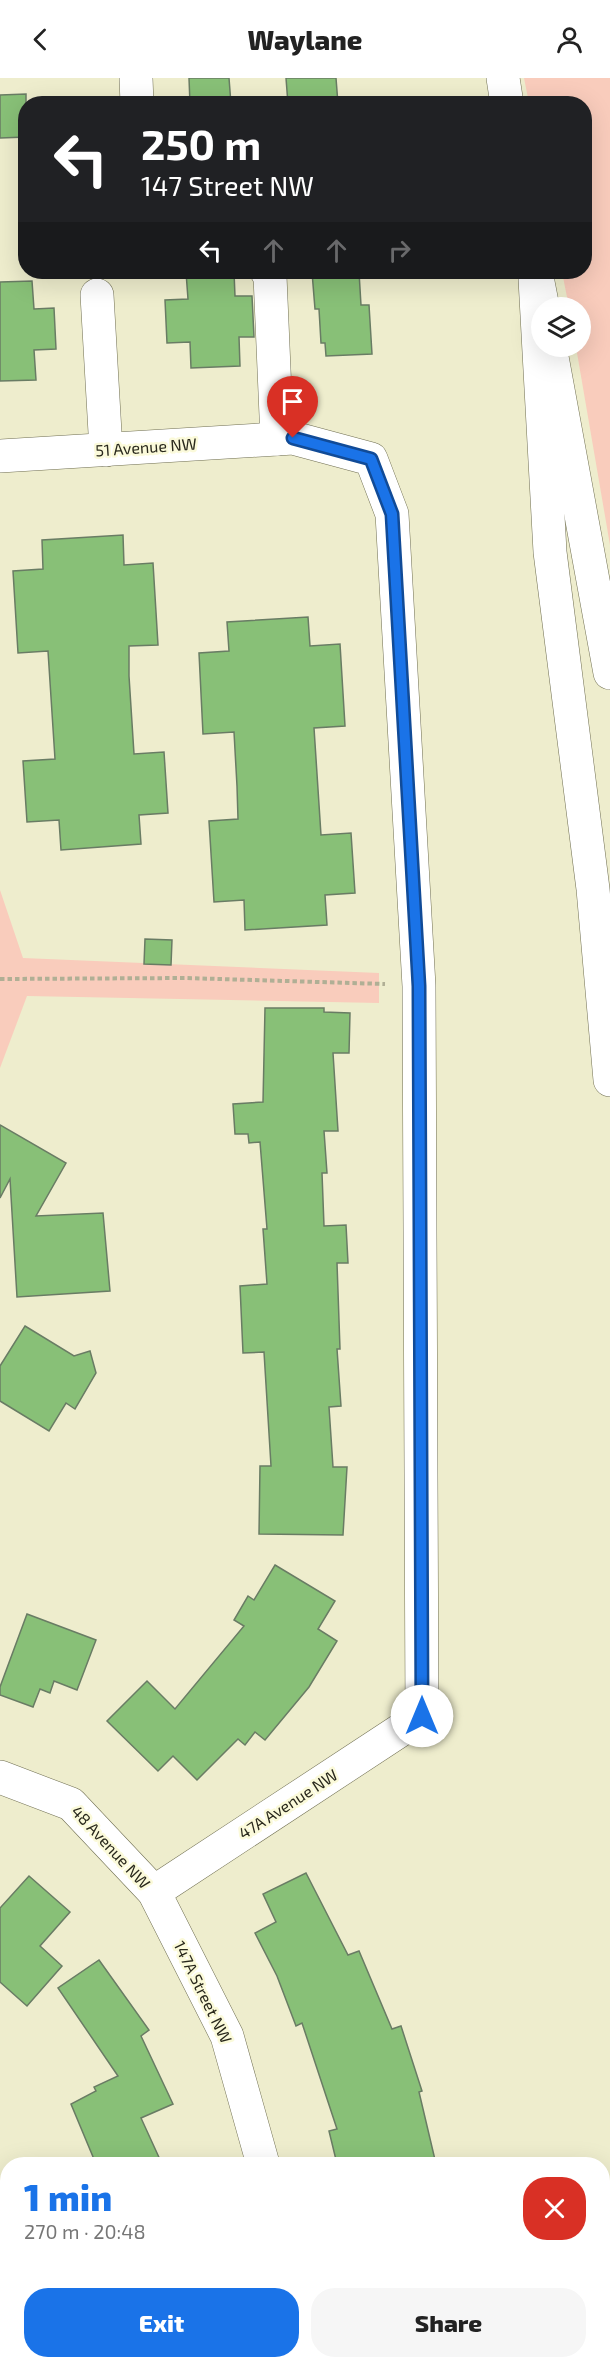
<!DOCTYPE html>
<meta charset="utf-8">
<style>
:root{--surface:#fff;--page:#f6f6f6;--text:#222;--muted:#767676;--accent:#1a73e8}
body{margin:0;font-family:"Exo 2",sans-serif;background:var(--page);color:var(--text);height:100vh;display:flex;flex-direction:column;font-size:22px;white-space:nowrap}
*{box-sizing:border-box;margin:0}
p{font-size:20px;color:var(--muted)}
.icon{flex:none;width:33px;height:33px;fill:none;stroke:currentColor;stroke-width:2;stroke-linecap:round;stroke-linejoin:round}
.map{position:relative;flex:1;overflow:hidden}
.drawer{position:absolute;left:0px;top:2079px;width:610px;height:212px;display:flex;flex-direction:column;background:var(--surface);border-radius:24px 24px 0 0;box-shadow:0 6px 24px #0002}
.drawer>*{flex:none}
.hud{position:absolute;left:18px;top:18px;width:574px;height:183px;border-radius:24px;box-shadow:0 6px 24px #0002;background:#202124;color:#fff;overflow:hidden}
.tools{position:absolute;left:531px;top:219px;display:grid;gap:12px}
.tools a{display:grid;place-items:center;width:60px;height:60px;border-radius:50%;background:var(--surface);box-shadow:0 6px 24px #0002;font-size:30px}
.pin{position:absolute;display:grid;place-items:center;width:51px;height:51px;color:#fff;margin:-62px -26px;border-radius:50% 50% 50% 0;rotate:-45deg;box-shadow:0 0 6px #0007}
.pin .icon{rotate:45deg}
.me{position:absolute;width:66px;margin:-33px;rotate:0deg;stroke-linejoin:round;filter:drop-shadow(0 0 4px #0008)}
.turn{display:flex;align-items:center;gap:21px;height:126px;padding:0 24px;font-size:27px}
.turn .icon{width:78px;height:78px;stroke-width:2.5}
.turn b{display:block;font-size:42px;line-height:51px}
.lanes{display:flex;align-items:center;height:57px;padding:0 24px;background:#0003;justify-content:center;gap:30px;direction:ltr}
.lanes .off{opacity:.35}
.round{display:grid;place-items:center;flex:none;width:63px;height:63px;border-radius:24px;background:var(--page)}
.summary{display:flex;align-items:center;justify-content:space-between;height:102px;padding:0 24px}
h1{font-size:36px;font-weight:800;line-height:45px;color:var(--accent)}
.primary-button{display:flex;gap:12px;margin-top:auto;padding:12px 24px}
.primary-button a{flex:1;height:69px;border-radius:24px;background:var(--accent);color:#fff;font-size:24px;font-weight:800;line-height:69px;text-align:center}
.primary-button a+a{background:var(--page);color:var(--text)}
header{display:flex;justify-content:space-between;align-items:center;height:78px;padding:0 24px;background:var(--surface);font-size:27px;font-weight:800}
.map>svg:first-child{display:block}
</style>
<header><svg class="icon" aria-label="back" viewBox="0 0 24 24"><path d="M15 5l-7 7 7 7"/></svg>Waylane<svg class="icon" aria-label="person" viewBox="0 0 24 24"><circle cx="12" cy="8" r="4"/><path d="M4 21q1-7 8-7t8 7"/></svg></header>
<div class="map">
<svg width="610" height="2290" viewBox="0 0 610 2290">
<rect width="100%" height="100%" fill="#eeedcd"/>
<g fill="#f9ccbc">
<polygon points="524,0 610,0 610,467 576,269 580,268 580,230 569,229 562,194 585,194 585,26 529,25"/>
<polygon points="0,812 23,880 379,895 379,925 27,918 0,990"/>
</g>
<g fill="#88c077" stroke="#697c64" stroke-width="1.5">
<polygon points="189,0 229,0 231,26 190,26"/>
<polygon points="286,0 336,0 338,26 288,26"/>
<polygon points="26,16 26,59 0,60 0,17"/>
<polygon points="186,194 234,194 235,218 252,218 254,259 239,259 240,288 191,290 190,264 167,265 165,222 188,221"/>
<polygon points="312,194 359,194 361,227 369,227 372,276 326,278 325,265 321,265 319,231 315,231"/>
<polygon points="32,203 34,231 54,230 56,271 34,272 36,302 0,303 0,204"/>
<polygon points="123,457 124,487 153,485 158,567 129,568 129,598 134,676 164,674 168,735 139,737 141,766 61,772 59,742 27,744 23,683 55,681 48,573 18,575 13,493 43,491 42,462"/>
<polygon points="308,539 310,568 340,566 345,648 314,650 321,757 351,755 355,815 325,817 327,847 245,852 244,822 214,824 209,743 238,741 237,708 234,654 203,656 199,575 229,573 227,544"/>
<polygon points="145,861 172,862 171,887 144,886"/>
<polygon points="265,930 324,930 324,934 350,935 349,975 333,975 338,1053 324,1053 327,1095 322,1095 324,1148 346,1147 348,1185 337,1185 340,1271 337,1271 341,1328 329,1329 333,1389 347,1389 343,1457 259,1456 260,1388 271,1388 264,1274 243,1275 240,1208 267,1206 263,1151 267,1151 260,1064 249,1065 248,1056 235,1056 233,1026 263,1024"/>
<polygon points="0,1047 66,1085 36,1138 103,1135 110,1213 17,1219 10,1101 0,1120"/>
<polygon points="25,1248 74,1278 90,1273 96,1295 75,1331 66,1325 49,1353 0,1323 0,1288"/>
<polygon points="275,1487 335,1523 318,1551 337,1563 309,1609 265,1662 255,1654 245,1667 238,1661 197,1702 173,1678 158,1693 107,1643 147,1603 175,1631 244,1548 234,1542 248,1518 254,1522"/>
<polygon points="27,1536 96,1562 77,1612 54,1603 50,1615 40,1611 33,1629 0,1617 0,1609"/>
<polygon points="306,1795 348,1877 359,1873 392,1951 401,1948 422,2013 419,2014 436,2086 337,2086 329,2053 337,2051 302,1945 296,1948 277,1898 255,1855 276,1844 263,1816"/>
<polygon points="29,1798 70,1834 40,1868 62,1888 27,1928 0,1904 0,1830"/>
<polygon points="99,1882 149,1952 141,1958 173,2026 141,2040 162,2086 96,2086 71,2026 96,2013 94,2009 118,1998 58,1910"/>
</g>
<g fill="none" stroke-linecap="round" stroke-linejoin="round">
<defs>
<g id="minor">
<polyline points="136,0 137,26"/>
<polyline points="267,194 270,198 277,361"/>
<polyline points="535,201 550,474 593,811 610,1002"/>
<polyline points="97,217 106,372"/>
<polyline points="0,378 293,360 371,381 392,436 419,908 422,1638 154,1814"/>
<polyline points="0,1699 71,1726 154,1814 227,1958 263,2086"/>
<polyline points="282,2283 282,2290"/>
</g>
<g id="highway">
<polyline points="503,0 507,26"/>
<polyline points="536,194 543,230"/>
<polyline points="550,268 610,595"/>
</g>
</defs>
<use href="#minor" stroke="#706f52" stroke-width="34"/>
<use href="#highway" stroke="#706f52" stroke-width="34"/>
<polyline stroke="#b0af95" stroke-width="4" stroke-dasharray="4.5 3" stroke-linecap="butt" points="0,901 186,900 385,906"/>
<use href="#minor" stroke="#fff" stroke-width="33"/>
<use href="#highway" stroke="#fff" stroke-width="33"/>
</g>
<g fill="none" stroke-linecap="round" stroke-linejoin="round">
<defs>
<polyline id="route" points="293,360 371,381 392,436 419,908 422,1638"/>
</defs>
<use href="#route" stroke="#114b97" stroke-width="15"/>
<use href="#route" stroke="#1a73e8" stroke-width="10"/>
</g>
<g text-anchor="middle" stroke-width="5" stroke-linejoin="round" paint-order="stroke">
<g font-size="16" fill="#29281c" stroke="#fbfada">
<text transform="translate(146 369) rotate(-4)" y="6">51 Avenue NW</text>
<text transform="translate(288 1726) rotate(-33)" y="6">47A Avenue NW</text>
<text transform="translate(111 1769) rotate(47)" y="6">48 Avenue NW</text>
<text transform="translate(203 1914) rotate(64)" y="6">147A Street NW</text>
</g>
</g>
</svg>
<div class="tools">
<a><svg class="icon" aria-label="layers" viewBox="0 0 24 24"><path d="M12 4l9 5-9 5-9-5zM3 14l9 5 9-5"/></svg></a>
</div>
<div class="pin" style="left:293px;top:360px;background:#d93025"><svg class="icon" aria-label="arrive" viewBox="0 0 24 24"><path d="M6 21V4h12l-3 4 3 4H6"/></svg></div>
<svg class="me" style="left:422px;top:1638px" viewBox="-20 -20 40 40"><circle r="19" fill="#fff"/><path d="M0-13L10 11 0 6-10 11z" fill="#1a73e8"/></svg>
<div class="hud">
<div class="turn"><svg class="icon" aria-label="left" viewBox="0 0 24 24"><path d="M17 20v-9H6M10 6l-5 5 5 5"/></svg><div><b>250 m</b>147 Street NW</div></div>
<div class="lanes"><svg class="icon" aria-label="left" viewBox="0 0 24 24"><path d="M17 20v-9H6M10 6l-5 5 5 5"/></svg><svg class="icon off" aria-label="ahead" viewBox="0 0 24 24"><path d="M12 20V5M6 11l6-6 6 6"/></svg><svg class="icon off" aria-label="ahead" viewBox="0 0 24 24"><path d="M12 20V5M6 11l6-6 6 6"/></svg><svg class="icon off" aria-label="right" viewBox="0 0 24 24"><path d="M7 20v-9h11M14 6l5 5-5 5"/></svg></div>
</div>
<section class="drawer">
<div class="summary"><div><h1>1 min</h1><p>270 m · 20:48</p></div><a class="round" style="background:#d93025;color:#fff"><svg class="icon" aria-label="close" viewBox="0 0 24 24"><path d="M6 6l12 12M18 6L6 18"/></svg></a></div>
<div class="primary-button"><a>Exit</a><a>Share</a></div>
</section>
</div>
